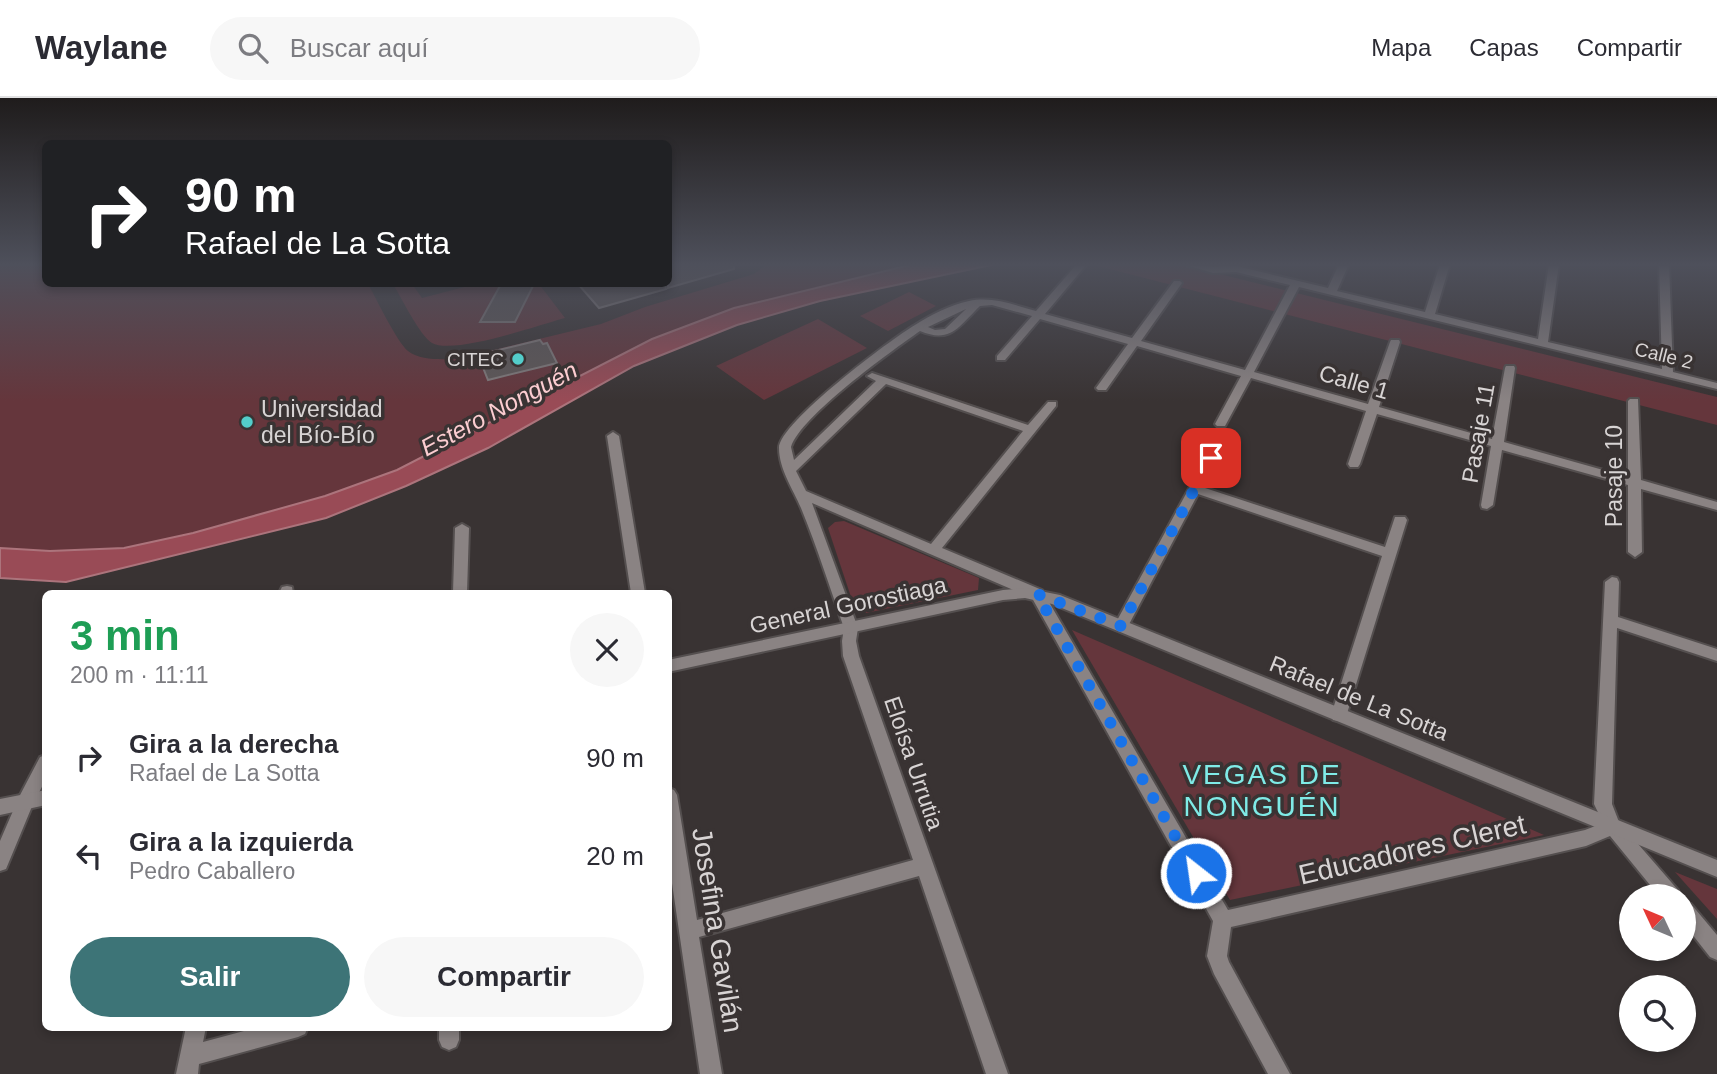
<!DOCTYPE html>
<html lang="es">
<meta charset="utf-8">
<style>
:root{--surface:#fff;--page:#f7f7f7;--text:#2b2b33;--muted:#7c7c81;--line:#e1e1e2;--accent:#3d7477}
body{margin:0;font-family:Helvetica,sans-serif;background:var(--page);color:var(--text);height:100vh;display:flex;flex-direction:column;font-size:26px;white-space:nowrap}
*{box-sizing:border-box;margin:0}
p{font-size:23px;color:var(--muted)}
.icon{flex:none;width:38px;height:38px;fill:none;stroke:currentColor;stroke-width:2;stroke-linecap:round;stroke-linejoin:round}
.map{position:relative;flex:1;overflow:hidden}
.sheet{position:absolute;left:42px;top:492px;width:630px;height:441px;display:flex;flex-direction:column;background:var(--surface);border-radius:10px;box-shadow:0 4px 10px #0003}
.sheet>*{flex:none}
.guide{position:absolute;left:42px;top:42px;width:630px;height:147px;border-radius:10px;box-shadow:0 4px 10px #0003;background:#202124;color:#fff;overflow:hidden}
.needle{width:46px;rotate:314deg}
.tools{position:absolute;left:1619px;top:786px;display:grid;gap:14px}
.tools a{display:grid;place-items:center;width:77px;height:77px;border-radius:50%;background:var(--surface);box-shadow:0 4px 10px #0003;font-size:35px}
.pin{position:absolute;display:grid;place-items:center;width:60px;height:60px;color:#fff;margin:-30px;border-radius:14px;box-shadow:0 4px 10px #0006}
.me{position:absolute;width:77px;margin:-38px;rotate:330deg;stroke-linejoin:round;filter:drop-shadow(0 0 5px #0008)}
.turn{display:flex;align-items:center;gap:24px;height:147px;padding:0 28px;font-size:32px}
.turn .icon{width:91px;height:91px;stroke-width:2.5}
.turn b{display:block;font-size:49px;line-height:60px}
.round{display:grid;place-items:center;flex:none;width:74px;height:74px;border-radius:37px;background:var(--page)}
.summary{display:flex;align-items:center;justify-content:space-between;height:119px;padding:0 28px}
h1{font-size:42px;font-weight:700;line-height:52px;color:#1e9e55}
.button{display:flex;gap:14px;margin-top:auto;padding:14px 28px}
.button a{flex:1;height:80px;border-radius:42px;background:var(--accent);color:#fff;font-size:28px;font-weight:700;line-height:80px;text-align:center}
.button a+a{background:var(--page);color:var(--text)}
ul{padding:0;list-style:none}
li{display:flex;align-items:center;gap:21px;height:98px;padding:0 28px}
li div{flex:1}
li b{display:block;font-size:26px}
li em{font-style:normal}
header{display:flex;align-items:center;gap:42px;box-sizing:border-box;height:98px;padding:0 35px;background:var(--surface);border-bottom:2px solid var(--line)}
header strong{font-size:33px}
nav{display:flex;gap:38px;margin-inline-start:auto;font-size:24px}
.search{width:490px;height:63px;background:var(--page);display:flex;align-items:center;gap:18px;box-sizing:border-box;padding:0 24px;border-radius:38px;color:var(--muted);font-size:26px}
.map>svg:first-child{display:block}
</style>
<header>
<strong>Waylane</strong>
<div class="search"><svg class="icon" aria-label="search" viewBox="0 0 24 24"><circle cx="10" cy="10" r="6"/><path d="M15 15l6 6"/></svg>Buscar aquí</div>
<nav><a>Mapa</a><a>Capas</a><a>Compartir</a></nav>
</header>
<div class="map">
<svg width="1717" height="976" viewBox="0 0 1717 976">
<rect width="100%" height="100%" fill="#393333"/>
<g fill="#65363c">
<path d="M0,166H45L46,186H368C376,200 397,244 408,253C421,263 441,261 457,261L601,226L645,209L754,176L767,166H914L734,210L652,241L397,372L325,398L193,435L124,450L50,453L0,450Z"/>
<polygon points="1090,166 1179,166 1717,299 1717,327"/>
<path d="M393,186H412L422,200L476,186H539L565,220C539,227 454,257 432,245C420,238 401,199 393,186Z"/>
<polygon points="909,194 936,208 888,233 860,218"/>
<polygon points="818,221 867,250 764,302 716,268"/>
<polygon points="844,423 979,480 978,492 866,515 855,511 828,430 835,424"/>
<polygon points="1072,532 1544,737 1230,802"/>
<polygon points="1675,774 1717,791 1717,821"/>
</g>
<polygon fill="#994b56" stroke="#ac747c" stroke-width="2" points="914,166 996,166 820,203 737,227 634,268 488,350 406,388 326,420 66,484 0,480 0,450 50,453 124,450 193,435 325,398 397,372 652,241 734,210"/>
<g fill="#5e5757" stroke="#817a7b" stroke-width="2">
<polygon points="668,166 734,166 734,171 668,190"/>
<polygon points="501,186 534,186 515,224 480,224"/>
<polygon points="578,186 665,186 666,191 599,210"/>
<polygon points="540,242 543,246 547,245 557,265 488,282 478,257"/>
</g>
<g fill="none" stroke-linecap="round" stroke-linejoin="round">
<defs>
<g id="minor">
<path d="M1077,166H1087L1045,216L1132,240L1174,183H1180L1182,185L1141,243L1245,272L1290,187L1236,174L1213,175L1183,166L1213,169L1236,168L1328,190L1339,166H1349L1337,193L1425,214L1440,166H1450L1435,216L1538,241L1549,166H1559L1548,244L1662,271L1659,166H1669L1673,274L1717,285V291L1299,189L1254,274L1368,306L1390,244L1391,242H1399L1400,244L1379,309L1492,341L1505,270L1506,268H1514L1515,270L1504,344L1628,379V303L1630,301H1638L1641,382L1717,404V412L1641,391L1642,454L1635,459L1628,454V387L1502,352L1493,407L1487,411L1482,410L1481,407L1491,348L1377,316L1360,366L1358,369H1350L1348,366L1366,313L1251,280L1225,328H1217L1215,326L1241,278L1137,248L1106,292H1098L1096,290L1128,246L1040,221L1005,262H997V258L1032,218L992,207L980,208C959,228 951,246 920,233C890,254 801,318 791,349L794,362L876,283L867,278L872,275L1028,327L1048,304H1056V308L942,450L1042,492L1228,812L1585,732L1603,725L1594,706L1605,484L1612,479L1617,480L1619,484L1618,519L1717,551V563L1617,530L1612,706L1619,724L1678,792L1680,798H1659L1610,738L1586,748L1231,829L1227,858L1229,864L1290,976H1268L1214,876L1207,858L1213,823L1032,500L812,405L858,530L856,543L859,558L1008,976H986L919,778L699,839L722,976H700L668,758V690L674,692L677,697L697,822L913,762L843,558L842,543L844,530C830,490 817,449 801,410C793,391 779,371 779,350C779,325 891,241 915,227C931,217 950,207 969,203C992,198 1014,207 1036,213ZM966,211L945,231L935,232L928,229ZM886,286L1023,333L931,446L806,393L796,373Z"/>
<polygon points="613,334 619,338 645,495 631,495 607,338"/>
<polygon points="1211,357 1217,361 1202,389 1385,449 1395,419 1405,419 1407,422 1345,622 1339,623 1333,622 1331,617 1382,458 1198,396 1126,532 1116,532 1114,528 1205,361"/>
<polygon points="462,426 469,430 467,495 453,495 455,430"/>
<polygon points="287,488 292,489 293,495 279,495 282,489"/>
<polygon points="46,657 46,681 33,706 6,771 0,773 0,743 19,699 40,659"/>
<polygon points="1684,803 1691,806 1717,837 1717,862 1710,859 1684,826"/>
<polygon points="186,929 206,929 203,944 259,929 308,929 305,936 298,939 199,966 198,976 176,976"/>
<polygon points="439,929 459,929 459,942 456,949 449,952 442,949 439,942"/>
</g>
<g id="tertiary">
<polygon points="1025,490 1060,497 1717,762 1717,779 1052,506 1025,500 1003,502 668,574 668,562 1003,492"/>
<polygon points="46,692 46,707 0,717 0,701"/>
</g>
</defs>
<use href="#minor" stroke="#544f4f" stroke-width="4"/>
<use href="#tertiary" stroke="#544f4f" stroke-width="4"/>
<use href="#minor" fill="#8a8383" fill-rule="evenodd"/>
<use href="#tertiary" fill="#8a8383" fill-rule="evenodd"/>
</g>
<linearGradient id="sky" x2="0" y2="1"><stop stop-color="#1f1c1c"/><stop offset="0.55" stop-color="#4e505b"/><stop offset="1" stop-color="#4e505b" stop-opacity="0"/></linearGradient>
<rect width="1717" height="303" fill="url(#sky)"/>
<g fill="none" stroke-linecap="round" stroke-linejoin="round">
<polyline stroke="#1a73e8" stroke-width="12" stroke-dasharray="0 21.6" points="1196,775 1037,496 1121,528 1211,360"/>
</g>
<g fill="#53cdca" stroke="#393333" stroke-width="2.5">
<circle cx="518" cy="261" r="7"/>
<circle cx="247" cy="324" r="7"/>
</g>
<g text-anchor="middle" stroke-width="7" stroke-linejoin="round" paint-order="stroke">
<g font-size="19" fill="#d8d4d4" stroke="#393333">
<text transform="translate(1664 257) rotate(14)" y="7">Calle 2</text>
</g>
<g font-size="19" fill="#d8d4d4" stroke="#393333" text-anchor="end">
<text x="504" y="268">CITEC</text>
</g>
<g font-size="23" fill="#d8d4d4" stroke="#393333">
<text transform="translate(1354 284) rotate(16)" y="8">Calle 1</text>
<text transform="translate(1478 335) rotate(-80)" y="8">Pasaje 11</text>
<text transform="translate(1614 378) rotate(-90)" y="8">Pasaje 10</text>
<text transform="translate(848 507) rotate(-12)" y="8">General Gorostiaga</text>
<text transform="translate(1359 600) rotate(22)" y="8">Rafael de La Sotta</text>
<text transform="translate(914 665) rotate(71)" y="8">Eloísa Urrutia</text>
</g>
<g font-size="23" fill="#d8d4d4" stroke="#393333" text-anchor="start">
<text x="261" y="319">Universidad<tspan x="261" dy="26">del Bío-Bío</tspan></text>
</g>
<g font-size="24" font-style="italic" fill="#fccdd1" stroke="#393333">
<text transform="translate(499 311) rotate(-28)" y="8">Estero Nonguén</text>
</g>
<g font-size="28" letter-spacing="2" fill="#7febe7" stroke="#393333">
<text x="1262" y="686">VEGAS DE<tspan x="1262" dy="32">NONGUÉN</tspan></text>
</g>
<g font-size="28" fill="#d8d4d4" stroke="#393333">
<text transform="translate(1412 751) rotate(-13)" y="10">Educadores Cleret</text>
<text transform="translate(718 832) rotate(81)" y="10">Josefina Gavilán</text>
</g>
</g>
</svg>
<div class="tools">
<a><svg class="needle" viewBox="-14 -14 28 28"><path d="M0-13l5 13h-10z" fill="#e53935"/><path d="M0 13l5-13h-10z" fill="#7c7c81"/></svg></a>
<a><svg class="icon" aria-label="search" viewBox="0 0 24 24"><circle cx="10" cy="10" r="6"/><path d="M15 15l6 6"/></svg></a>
</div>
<div class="pin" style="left:1211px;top:360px;background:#d93025"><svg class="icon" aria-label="arrive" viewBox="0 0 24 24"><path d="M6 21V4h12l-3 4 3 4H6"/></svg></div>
<svg class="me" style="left:1196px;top:775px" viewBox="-20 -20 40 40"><circle r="17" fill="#1a73e8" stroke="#fff" stroke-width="3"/><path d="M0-11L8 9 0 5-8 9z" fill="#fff"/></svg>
<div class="guide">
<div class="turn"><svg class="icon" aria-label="right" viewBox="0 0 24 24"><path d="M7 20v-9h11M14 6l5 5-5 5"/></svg><div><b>90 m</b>Rafael de La Sotta</div></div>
</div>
<section class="sheet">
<div class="summary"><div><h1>3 min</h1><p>200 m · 11:11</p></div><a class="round"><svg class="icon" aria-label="close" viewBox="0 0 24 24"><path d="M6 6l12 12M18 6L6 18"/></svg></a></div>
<ul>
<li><svg class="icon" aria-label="right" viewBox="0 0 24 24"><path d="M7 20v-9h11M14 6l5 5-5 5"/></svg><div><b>Gira a la derecha</b><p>Rafael de La Sotta</p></div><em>90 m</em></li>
<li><svg class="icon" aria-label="left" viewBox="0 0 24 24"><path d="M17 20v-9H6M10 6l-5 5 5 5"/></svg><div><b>Gira a la izquierda</b><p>Pedro Caballero</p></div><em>20 m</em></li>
</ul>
<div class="button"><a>Salir</a><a>Compartir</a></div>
</section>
</div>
